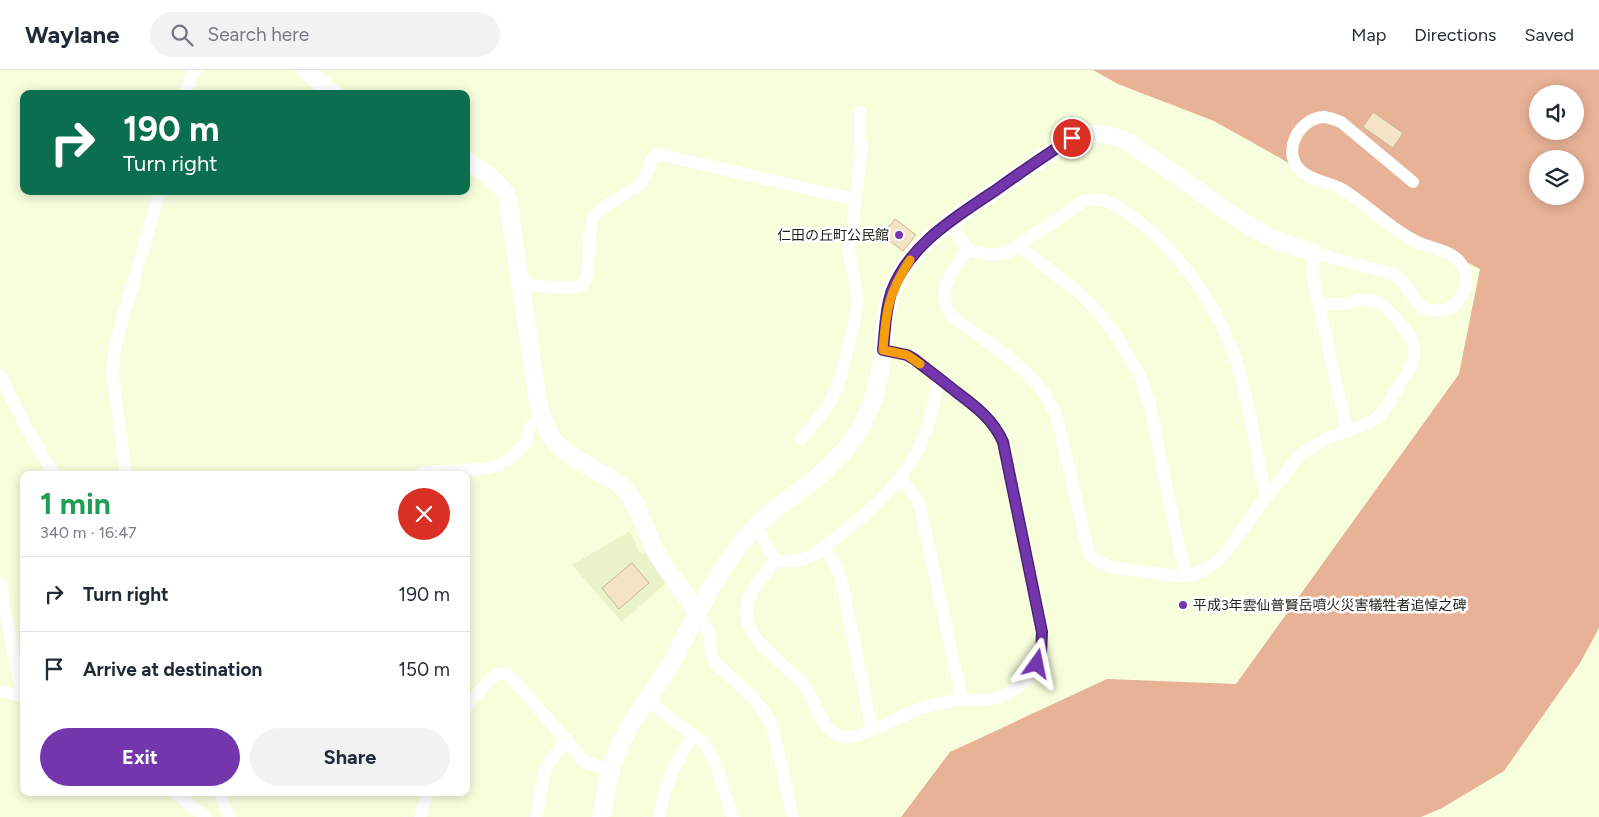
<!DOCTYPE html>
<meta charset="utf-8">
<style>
:root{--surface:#fff;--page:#f2f2f3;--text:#1f2937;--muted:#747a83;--line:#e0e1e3;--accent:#7436ac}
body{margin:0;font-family:Figtree,"Noto Sans JP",sans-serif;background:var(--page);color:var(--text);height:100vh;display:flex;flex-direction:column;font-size:19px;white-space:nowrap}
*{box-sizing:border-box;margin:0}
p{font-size:16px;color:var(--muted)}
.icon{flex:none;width:28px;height:28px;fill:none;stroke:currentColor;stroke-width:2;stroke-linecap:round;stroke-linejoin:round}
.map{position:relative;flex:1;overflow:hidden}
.panel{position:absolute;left:20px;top:401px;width:450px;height:325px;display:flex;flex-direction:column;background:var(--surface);border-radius:10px;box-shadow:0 2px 12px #0003}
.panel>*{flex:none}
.banner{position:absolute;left:20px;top:20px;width:450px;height:105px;border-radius:10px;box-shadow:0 2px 12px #0003;background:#0b6e4f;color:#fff;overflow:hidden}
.tools{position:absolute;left:1529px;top:15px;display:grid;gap:10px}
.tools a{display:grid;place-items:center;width:55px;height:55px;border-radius:50%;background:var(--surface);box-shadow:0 2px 12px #0003;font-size:25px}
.pin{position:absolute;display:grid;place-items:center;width:42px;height:42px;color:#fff;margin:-21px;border:2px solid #fff;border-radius:50%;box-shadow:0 1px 5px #0007}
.me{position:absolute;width:55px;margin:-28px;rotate:12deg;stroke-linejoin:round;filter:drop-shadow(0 0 4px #0008)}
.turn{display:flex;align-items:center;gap:18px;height:105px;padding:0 20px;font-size:22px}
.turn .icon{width:65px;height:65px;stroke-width:2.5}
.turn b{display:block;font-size:35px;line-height:42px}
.round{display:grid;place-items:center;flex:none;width:52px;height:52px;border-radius:26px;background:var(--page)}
.overview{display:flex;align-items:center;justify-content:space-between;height:85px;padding:0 20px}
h1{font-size:30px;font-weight:700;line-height:38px;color:#1e9e55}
.cta{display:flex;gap:10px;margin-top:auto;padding:10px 20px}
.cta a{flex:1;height:58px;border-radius:30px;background:var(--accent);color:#fff;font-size:20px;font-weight:700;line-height:58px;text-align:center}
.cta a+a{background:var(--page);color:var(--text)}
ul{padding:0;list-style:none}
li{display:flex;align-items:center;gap:15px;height:75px;padding:0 20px;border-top:1px solid var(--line)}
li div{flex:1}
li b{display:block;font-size:19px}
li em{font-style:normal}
header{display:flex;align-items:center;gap:30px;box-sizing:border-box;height:70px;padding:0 25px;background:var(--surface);border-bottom:1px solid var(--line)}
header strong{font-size:24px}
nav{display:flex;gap:28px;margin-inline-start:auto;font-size:18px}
.search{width:350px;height:45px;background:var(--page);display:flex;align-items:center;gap:12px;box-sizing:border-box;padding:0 18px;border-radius:28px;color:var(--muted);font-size:19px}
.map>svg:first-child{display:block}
</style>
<header>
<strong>Waylane</strong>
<div class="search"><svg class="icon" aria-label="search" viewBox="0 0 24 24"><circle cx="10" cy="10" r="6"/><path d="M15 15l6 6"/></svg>Search here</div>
<nav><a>Map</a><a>Directions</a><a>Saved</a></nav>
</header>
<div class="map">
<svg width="1599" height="747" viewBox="0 0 1599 747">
<rect width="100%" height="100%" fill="#f6fedc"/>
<polygon fill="#e9f2c9" points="630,461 640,484 646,482 666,513 622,552 572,495"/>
<path fill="#e8b296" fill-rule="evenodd" d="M1093,0H1599V558L1580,593L1504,701L1442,738L1421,747H901L950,682L1107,609L1236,614L1459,304L1480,199L1447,182L1214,51L1118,14ZM1538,24H1575V61H1538ZM1538,89H1575V126H1538Z"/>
<g fill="#f4e3c4" stroke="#c6b697">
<polygon points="1373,42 1403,63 1393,78 1363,57"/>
<polygon points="895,149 916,165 903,181 882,165"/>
<polygon points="632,493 649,513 619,539 602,518"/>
</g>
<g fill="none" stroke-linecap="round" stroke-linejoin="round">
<g stroke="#fff" stroke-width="12">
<polyline points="185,24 191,7 196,0"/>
<path d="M949,152L968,180C982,184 993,186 1007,183L1084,131C1108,125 1119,138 1138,151C1179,182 1215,234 1233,282C1249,326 1256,381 1266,427"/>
<polyline points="1019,176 1078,222 1097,241 1116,265 1140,306 1150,335 1173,449 1186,506"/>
<path d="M968,180C952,203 933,220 953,247C982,269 1024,294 1045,324C1049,330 1052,338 1056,344L1089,484C1097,492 1104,496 1115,498L1175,506H1186L1201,502L1215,493L1226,482L1266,427L1282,409L1298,386L1325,369L1367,354L1377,348L1386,338L1411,296L1414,286V276L1411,267L1385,236L1375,231L1365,229L1342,234H1319"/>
<path d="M521,215L573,218L583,214C594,194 583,166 596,143C609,131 631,124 643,111C650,102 648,89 658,84L856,130"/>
<polyline points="0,305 26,357 54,405"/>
<path d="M1347,362L1315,218L1313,204L1314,183L1393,204C1414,214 1411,248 1445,239C1452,237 1458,233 1462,226C1468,215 1468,200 1458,190C1448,180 1430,178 1417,172C1390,159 1370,137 1345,121C1332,112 1313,112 1301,101C1281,83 1298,49 1323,47C1329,47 1335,50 1341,52L1413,112"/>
<polyline points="801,369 826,339 834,325 841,306 855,250 857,234 856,217 849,183 862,75 860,71 860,42"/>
<polyline points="126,405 112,300 116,272 160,121"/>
<polyline points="418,405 427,402 483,399 499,395 513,386 525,373 530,357 541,346"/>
<polyline points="899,408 914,424 920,436 962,630"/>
<path d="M756,456L775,491C781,491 787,492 794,491C812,490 829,473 843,462C878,435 908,407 925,364C932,346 935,327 939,308"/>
<polyline points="823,477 834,492 841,508 872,661"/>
<path d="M775,491C762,508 744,524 747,547C750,574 787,594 804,616C817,632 820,663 844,667C862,670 902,644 922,638C935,634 949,630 963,630C985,629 996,633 1017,618C1036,605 1042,585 1042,562L1003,372L995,356L982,342L914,289L907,285L883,280"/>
<polyline points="0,514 22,627"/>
<path d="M697,542L709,563L712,586L715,593C736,612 761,631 772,656L793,747"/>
<polyline points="0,621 24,627"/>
<polyline points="647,631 704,673 715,692 733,747"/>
<path d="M466,637C473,629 489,607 498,604C503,603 506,604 510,606L585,692L611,700"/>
<polyline points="174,722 205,747"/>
<polyline points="219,722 229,747"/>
<polyline points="420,747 428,722"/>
<polyline points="536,747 544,705 549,692 567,670"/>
<path d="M659,747C666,711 673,695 694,665"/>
</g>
<g stroke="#fff" stroke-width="18">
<polyline points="305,0 334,24"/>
<path d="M466,90C482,101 501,111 508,130L538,331C546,371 562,382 597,401C607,406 617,412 625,420C641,438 645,461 656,482C666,501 685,523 697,542"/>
<path d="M601,747C606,725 609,701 618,680C631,647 657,620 674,588C700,540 717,498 755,457C774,437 799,423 819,406C831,395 842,384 852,371C872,345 880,311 883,278C885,267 884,255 886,244C896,183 951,151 997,119C1022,102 1047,84 1073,69C1092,61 1111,63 1130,73L1247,155L1282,173L1314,183"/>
</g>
</g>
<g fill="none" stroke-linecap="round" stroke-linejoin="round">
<defs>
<path id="route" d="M1037,594L1041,584L1042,562L1003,372C993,349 975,336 955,321C942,310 928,300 914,289L907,285L883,280C885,261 885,242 891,223C908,175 956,147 996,120C1021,102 1046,85 1072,68"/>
</defs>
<use href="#route" stroke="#4b2370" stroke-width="12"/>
<use href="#route" stroke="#7436ac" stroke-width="9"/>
<path stroke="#f59e0b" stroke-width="9" d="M910,190C888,224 886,241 883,280L907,285L920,294"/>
</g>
<g fill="#7436ac" stroke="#fff" stroke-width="2">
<circle cx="899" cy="165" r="5"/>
<circle cx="1183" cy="535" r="5"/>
</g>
<g text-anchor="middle" stroke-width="5" stroke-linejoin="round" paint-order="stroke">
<g font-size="14" fill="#1f2216" stroke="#fff" text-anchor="end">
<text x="889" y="170">仁田の丘町公民館</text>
<text x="1193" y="540" text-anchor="start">平成3年雲仙普賢岳噴火災害犠牲者追悼之碑</text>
</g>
</g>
</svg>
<div class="tools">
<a><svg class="icon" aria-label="sound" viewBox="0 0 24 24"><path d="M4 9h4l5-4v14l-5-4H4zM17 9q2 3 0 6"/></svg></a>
<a><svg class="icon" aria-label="layers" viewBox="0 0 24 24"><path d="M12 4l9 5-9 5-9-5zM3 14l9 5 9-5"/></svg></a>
</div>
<div class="pin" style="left:1072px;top:68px;background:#d93025"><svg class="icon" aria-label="arrive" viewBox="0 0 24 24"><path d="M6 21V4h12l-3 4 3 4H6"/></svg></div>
<svg class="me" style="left:1037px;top:594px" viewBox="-20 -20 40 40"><path d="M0-17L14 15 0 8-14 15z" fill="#7436ac" stroke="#fff" stroke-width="4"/></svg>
<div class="banner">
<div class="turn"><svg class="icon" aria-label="right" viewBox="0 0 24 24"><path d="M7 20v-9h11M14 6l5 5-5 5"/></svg><div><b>190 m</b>Turn right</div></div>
</div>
<section class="panel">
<div class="overview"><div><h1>1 min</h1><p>340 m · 16:47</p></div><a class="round" style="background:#d93025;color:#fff"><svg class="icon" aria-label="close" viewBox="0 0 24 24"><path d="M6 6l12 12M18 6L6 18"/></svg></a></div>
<ul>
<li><svg class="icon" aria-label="right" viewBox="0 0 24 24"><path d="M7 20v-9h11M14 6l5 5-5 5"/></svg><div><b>Turn right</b></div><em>190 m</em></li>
<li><svg class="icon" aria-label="arrive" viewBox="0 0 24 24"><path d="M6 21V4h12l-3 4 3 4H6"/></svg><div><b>Arrive at destination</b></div><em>150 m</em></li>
</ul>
<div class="cta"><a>Exit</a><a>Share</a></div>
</section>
</div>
